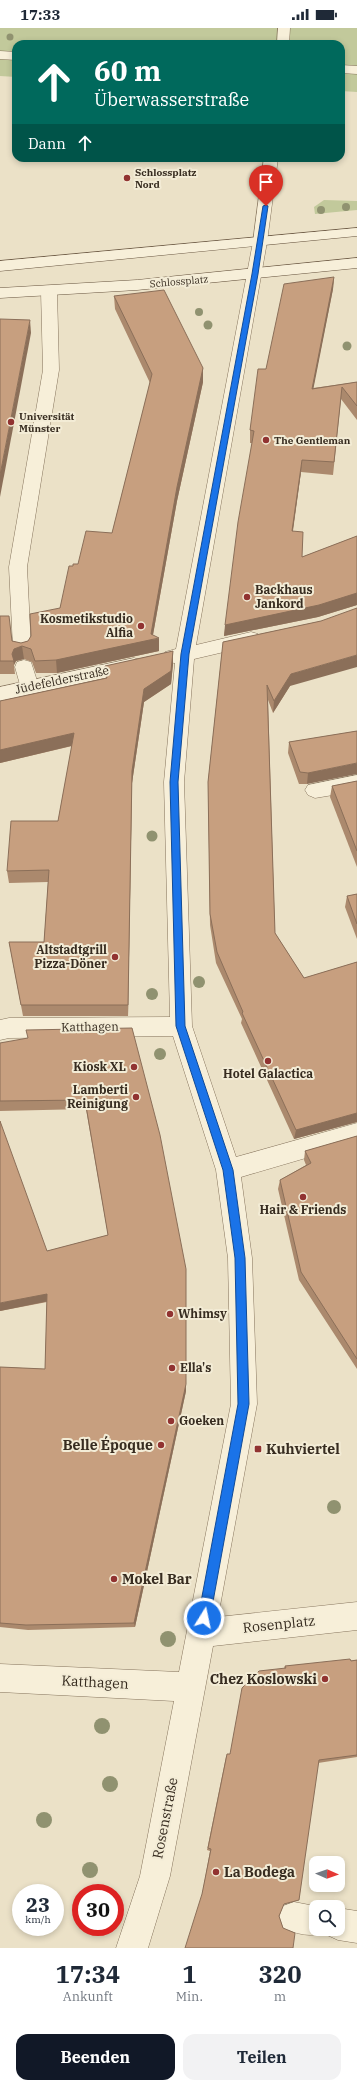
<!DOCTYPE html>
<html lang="de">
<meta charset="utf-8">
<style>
:root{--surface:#fff;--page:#f2f2f3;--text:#1f2937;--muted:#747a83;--accent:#111827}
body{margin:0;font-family:"IBM Plex Serif",serif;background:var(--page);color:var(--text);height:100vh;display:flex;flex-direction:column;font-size:15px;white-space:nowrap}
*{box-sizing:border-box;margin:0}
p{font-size:13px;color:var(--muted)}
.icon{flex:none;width:22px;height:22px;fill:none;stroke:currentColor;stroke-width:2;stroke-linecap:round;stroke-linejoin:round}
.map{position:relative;height:1920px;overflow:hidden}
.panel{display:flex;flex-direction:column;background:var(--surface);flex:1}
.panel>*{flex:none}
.hud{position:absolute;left:12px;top:12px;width:333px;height:122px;border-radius:12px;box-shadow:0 2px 6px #0003;background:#00695c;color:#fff;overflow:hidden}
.needle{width:26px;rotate:92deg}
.buttons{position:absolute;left:309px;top:1828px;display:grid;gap:8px}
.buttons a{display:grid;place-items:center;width:36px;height:36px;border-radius:8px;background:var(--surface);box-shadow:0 2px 6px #0003;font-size:20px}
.speed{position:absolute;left:12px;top:1856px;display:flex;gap:8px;font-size:20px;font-weight:700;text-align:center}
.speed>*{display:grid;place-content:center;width:52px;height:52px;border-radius:50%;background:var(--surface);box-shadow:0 2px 6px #0003;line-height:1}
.speed small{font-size:10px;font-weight:400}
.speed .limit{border:6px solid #d22;background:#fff;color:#111}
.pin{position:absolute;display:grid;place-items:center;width:34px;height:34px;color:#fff;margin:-41px -17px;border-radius:50% 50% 50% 0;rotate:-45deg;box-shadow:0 0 4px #0007}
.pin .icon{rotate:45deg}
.me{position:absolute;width:44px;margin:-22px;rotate:10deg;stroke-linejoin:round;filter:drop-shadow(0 0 3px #0008)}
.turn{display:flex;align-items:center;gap:14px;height:84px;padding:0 16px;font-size:18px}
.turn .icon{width:52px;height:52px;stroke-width:2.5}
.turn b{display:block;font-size:28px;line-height:34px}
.then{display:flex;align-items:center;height:38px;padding:0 16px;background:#0003;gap:8px;font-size:15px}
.eta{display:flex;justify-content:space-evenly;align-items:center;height:68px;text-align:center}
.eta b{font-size:24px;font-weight:700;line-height:28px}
.button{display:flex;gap:8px;margin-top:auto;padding:8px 16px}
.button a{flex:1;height:46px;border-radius:12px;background:var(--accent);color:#fff;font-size:16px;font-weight:700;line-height:46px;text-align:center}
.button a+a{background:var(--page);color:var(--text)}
.status{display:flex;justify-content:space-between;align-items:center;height:28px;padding:0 20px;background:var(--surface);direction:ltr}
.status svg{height:11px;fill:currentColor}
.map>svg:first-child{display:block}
</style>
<div class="status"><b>17:33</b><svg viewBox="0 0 49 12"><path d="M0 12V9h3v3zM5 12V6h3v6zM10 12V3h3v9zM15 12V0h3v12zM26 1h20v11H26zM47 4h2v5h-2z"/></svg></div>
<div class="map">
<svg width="357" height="1920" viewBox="0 0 357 1920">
<rect width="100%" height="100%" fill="#ebe1c7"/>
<g fill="#c2c99b">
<polygon points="0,0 357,0 357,64 341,63 341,16 16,16 16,49 0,48"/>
<polygon points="324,172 357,173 357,182 315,186 314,179"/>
</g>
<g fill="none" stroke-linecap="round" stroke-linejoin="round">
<defs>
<g id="service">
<polygon points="278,0 290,0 289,16 277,16"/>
<polygon points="0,23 16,24 16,32 0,31"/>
<polygon points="341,37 357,38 357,46 341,45"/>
<polygon points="264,130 278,130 267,214 265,217 255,217 253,214"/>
<polygon points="49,258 54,260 57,263 59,342 27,539 31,620 29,625 22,627 15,625 13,620 9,539 43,342 41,263 44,260"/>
<polygon points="24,632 31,634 39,659 36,664 29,666 22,664 15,639 17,634"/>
<polygon points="357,747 357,763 315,770 308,767 305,762 308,757"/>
<path d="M294,1874L320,1879H316V1901H338V1880L357,1883V1915L338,1912L327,1907L326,1904C311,1910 297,1906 283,1900L279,1889L283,1878Z"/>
</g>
<g id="minor">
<polygon points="260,210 265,211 267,214 196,617 251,604 258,606 260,611 258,616 194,631 184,754 192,998 236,1129 357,1095 357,1115 241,1149 252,1230 257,1376 218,1589 357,1574 357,1602 213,1618 170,1848 148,1920 116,1920 140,1848 174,1673 0,1664 0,1636 179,1644 231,1376 228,1230 216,1142 173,1008 9,1010 0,1012 0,992 9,990 170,989 164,754 175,635 165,634 163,629 165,624 176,621 253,214 255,211"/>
<polygon points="134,630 141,632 143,637 141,642 0,673 0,659"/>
</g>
<g id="secondary">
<polygon points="357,200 357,208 0,243 0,233"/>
<polygon points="357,230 357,240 137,262 0,270 0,260 137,252"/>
</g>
</defs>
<use href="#service" stroke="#86745d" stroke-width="1"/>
<use href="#minor" stroke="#86745d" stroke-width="1"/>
<use href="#secondary" stroke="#685540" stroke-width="1"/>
<use href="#service" fill="#f7efd9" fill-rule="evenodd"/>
<use href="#minor" fill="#f7efd9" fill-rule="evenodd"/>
<use href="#secondary" fill="#f7efd9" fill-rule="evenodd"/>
</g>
<g fill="#909270">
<circle cx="10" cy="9" r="3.5"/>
<circle cx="346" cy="179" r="4"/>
<circle cx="321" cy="182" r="4"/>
<circle cx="199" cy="284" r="4"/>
<circle cx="208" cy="297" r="4.5"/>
<circle cx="347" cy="318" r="4.5"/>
<circle cx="152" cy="808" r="5.5"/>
<circle cx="199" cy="954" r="6"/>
<circle cx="152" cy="966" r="6"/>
<circle cx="160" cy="1026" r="6"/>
<circle cx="334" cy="1479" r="7"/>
<circle cx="168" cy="1611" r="8"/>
<circle cx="102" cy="1698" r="8"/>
<circle cx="110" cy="1756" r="8"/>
<circle cx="44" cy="1792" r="8"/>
<circle cx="90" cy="1842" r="8"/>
</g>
<g fill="#ab896d">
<polygon points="334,249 333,261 313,360 357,354 357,392 341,371 333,447 301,444 293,503 302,529 357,508 357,577 318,589 224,608 252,415 250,415 250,402 266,341"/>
<polygon points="114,268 203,340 203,354 177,473 153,607 159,623 57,645 36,645 32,634 24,631 16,633 14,637 15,646 0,646 0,588 12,613 21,615 28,613 60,580 73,538 78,536 112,505 150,355 115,281"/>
<polygon points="321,593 290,658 273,685 268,672 275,905 304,950 357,934 357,1094 294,1111 241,995 242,991 216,935 210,897 208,754 223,614"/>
<polygon points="173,623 173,636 171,656 144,674 132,755 128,988 23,988 9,914 44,914 48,854 9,855 7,843 58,793 72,718 0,735 0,673 106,650 105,638"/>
<polygon points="357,703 307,756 299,756 288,725 289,714"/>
<polygon points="357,753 357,839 330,769 332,758"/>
<polygon points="357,866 357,911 345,879 347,868"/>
<polygon points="132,1000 186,1363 135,1599 28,1602 0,1599 0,1339 45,1341 47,1274 0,1283 47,1223 108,1207 86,1081 0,1083 0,1015"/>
<polygon points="357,1108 357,1341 299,1252 278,1161 280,1152 306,1137 304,1132 305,1123"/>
<polygon points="357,1632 357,1729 318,1735 299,1872 284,1876 279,1888 283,1900 202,1867 210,1823 207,1822 226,1729 230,1726 284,1640 285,1638"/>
</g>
<g fill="#8b6f59">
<polygon points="334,249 333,261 311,373 312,361"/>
<polygon points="30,292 31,305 0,469 0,447"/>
<polygon points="203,340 203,354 177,473 152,612 159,610 159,623 57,645 56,632 151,606 177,459"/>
<polygon points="302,432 301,444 291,515 292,503"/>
<polygon points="357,565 357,577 318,589 224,608 225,597"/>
<polygon points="22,618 24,631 16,633 14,637 12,626 14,621"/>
<polygon points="173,623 173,636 171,656 144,674 132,755 128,988 128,977 132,743 144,661"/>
<polygon points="357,627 357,639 290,658 273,685 274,673 291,646"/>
<polygon points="74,705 75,717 0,735 0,722"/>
<polygon points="357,735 357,746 307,756 308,745"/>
<polygon points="357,1085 357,1094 294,1111 296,1102"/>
<polygon points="47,1266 49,1273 0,1283 0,1275"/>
<polygon points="186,1356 186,1363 135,1599 134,1595"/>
</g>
<g fill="#c79f7f" stroke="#8b6f59">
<polygon points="334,249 312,361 357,354 357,378 342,359 334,434 302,432 292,503 303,504 302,529 357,508 357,565 319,577 225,597 238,494 254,403 250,402 258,341 266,341 284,256"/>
<polygon points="164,262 203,340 177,459 151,606 159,610 56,632 35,633 31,621 22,618 14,621 12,626 14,633 0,633 0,588 9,588 12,613 21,615 28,613 31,608 30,586 60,580 69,538 73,538 73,536 78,536 86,503 112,505 152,346 114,268"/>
<polygon points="0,291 30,292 0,447"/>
<polygon points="357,580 357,627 291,646 274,673 267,657 275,905 304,950 357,934 357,1085 296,1102 242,985 243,984 217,924 210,886 208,754 223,614 321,593"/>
<polygon points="173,623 171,643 144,661 132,743 128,977 21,977 9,914 44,914 49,842 7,843 11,793 58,793 74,705 0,722 0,673 107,650 105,638"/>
<polygon points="357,703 357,735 308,745 300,744 289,714"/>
<polygon points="357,753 357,823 332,758"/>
<polygon points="357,866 357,896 347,868"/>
<polygon points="132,1000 160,1107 186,1241 186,1356 134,1595 26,1597 0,1595 0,1339 45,1341 47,1266 0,1275 0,1093 47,1223 108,1207 85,1072 0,1073 0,1015 28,1010 26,1002"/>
<polygon points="357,1108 357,1331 301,1244 280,1152 311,1135 305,1123"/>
<polygon points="350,1631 351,1633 357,1632 357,1727 319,1732 299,1872 284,1876 279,1888 283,1900 295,1905 293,1920 185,1920 202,1866 211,1821 208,1820 227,1726 230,1726 242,1660 259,1643 286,1640 285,1638"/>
</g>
<polygon fill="#1a73e8" stroke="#114b97" points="266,177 268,178 258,246 189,626 178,754 185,998 233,1142 245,1230 249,1376 210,1590 208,1594 204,1595 200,1594 198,1590 238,1376 235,1230 223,1142 176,998 170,754 181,626 252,246 263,178"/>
<g fill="#913331" stroke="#f3ecd6" stroke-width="1.5">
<circle cx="127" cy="150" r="4"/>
<circle cx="11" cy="394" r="4"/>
<circle cx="266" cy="412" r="4"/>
<circle cx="247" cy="569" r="4"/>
<circle cx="141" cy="598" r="4"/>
<circle cx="115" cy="929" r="4"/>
<circle cx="268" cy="1033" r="4"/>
<circle cx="134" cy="1039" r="4"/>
<circle cx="136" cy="1069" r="4"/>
<circle cx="303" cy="1169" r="4"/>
<circle cx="170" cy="1286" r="4"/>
<circle cx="172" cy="1340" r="4"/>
<circle cx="171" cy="1393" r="4"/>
<circle cx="161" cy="1417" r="4"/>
<rect x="254" y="1417" width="8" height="8" rx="2"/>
<circle cx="114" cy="1551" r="4"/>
<circle cx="325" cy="1651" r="4"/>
<circle cx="216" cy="1844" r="4"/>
</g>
<g text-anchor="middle" stroke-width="4" stroke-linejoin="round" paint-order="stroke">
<g font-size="10" font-weight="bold" fill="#372c20" stroke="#f3ecd6" text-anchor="start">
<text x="135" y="148">Schlossplatz<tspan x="135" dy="12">Nord</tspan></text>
<text x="19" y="392">Universität<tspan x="19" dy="12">Münster</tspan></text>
<text x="274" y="416">The Gentleman</text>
</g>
<g font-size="10" fill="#372c20" stroke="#f3ecd6">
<text transform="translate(179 253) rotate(-5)" y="4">Schlossplatz</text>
</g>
<g font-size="12" font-weight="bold" fill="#372c20" stroke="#f3ecd6" text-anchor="start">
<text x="255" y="566">Backhaus<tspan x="255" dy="14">Jankord</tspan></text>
<text x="133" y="595" text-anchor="end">Kosmetikstudio<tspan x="133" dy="14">Alfia</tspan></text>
<text x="107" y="926" text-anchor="end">Altstadtgrill<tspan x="107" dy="14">Pizza-Döner</tspan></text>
<text x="126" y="1043" text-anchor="end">Kiosk XL</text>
<text x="268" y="1050" text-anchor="middle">Hotel Galactica</text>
<text x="128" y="1066" text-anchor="end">Lamberti<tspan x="128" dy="14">Reinigung</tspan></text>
<text x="303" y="1186" text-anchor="middle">Hair &amp; Friends</text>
<text x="178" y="1290">Whimsy</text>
<text x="180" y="1344">Ella's</text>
<text x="179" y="1397">Goeken</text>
</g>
<g font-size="12" fill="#372c20" stroke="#f3ecd6">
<text transform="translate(62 652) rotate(-12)" y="4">Jüdefelderstraße</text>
<text transform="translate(90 999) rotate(-1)" y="4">Katthagen</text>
</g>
<g font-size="14" font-weight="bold" fill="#372c20" stroke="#f3ecd6" text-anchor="start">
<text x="153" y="1422" text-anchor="end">Belle Époque</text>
<text x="266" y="1426">Kuhviertel</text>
<text x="122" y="1556">Mokel Bar</text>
<text x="317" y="1656" text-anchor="end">Chez Koslowski</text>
<text x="224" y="1849">La Bodega</text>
</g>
<g font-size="14" fill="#372c20" stroke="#f3ecd6">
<text transform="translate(279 1596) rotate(-6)" y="5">Rosenplatz</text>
<text transform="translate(95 1654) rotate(3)" y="5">Katthagen</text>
<text transform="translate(165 1790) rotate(-79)" y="5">Rosenstraße</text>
</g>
</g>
</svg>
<div class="buttons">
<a><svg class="needle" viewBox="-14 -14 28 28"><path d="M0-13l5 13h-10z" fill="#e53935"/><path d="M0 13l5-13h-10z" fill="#747a83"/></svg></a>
<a><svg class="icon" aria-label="search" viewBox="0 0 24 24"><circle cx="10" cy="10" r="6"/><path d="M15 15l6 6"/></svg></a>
</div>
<div class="speed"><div>23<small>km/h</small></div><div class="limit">30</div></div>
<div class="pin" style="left:266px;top:178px;background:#d93025"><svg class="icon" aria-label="arrive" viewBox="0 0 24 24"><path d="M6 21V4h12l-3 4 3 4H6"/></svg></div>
<svg class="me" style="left:204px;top:1590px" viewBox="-20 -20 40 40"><circle r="17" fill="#1a73e8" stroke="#fff" stroke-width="3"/><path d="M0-11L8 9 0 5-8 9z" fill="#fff"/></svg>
<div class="hud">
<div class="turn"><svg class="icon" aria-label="ahead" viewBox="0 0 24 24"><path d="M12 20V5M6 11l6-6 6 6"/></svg><div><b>60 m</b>Überwasserstraße</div></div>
<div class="then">Dann<svg class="icon" aria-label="ahead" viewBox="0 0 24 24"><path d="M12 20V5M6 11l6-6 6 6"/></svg></div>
</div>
</div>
<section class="panel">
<div class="eta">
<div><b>17:34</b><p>Ankunft</p></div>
<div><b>1</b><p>Min.</p></div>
<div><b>320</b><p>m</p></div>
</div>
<div class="button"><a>Beenden</a><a>Teilen</a></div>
</section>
